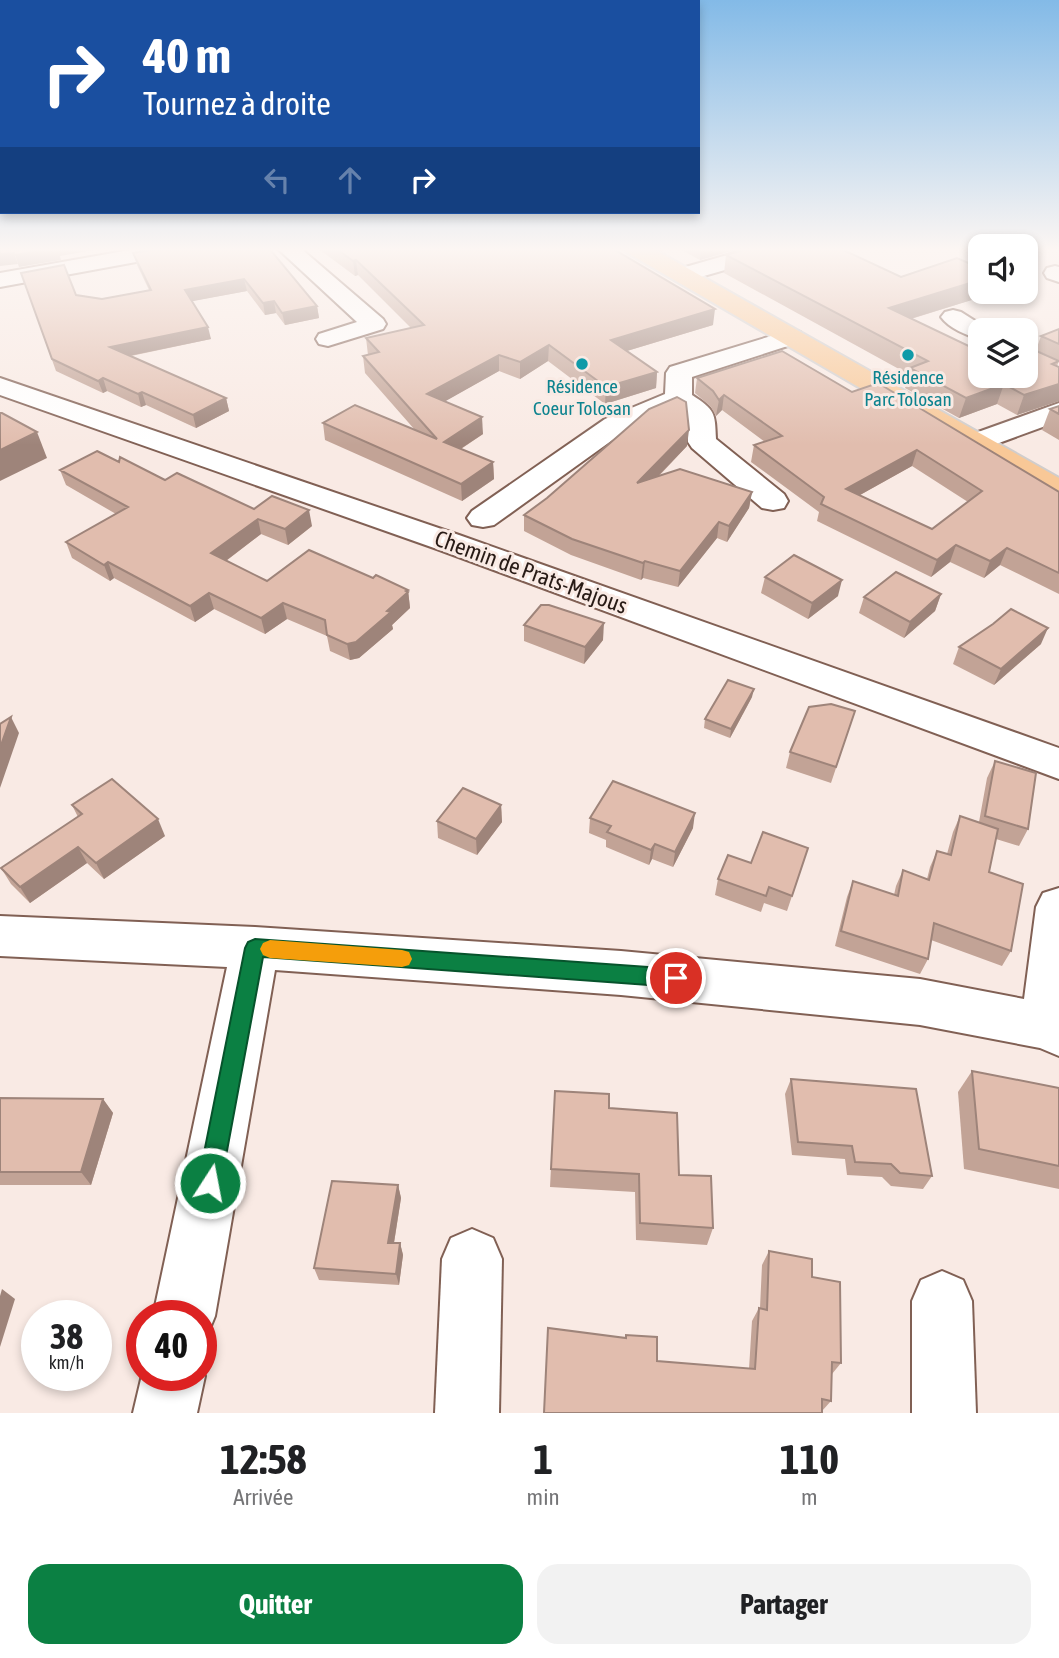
<!DOCTYPE html>
<html lang="fr">
<meta charset="utf-8">
<style>
:root{--surface:#fff;--page:#f2f2f2;--text:#202124;--muted:#757577;--accent:#0b8043}
body{margin:0;font-family:"Asap Condensed",sans-serif;background:var(--page);color:var(--text);height:100vh;display:flex;flex-direction:column;font-size:26px;white-space:nowrap}
*{box-sizing:border-box;margin:0}
p{font-size:23px;color:var(--muted)}
.icon{flex:none;width:38px;height:38px;fill:none;stroke:currentColor;stroke-width:2;stroke-linecap:round;stroke-linejoin:round}
.map{position:relative;height:1413px;overflow:hidden}
.sheet{display:flex;flex-direction:column;background:var(--surface);flex:1}
.sheet>*{flex:none}
.top-card{position:absolute;left:0px;top:0px;width:700px;height:214px;box-shadow:0 4px 10px #0003;background:#1a4fa0;color:#fff;overflow:hidden}
.buttons{position:absolute;left:968px;top:234px;display:grid;gap:14px}
.buttons a{display:grid;place-items:center;width:70px;height:70px;border-radius:14px;background:var(--surface);box-shadow:0 4px 10px #0003;font-size:35px}
.speed{position:absolute;left:21px;top:1300px;display:flex;gap:14px;font-size:35px;font-weight:700;text-align:center}
.speed>*{display:grid;place-content:center;width:91px;height:91px;border-radius:50%;background:var(--surface);box-shadow:0 4px 10px #0003;line-height:1}
.speed small{font-size:18px;font-weight:400}
.speed .limit{border:10px solid #d22;background:#fff;color:#111}
.pin{position:absolute;display:grid;place-items:center;width:60px;height:60px;color:#fff;margin:-30px;border:4px solid #fff;border-radius:50%;box-shadow:0 2px 7px #0007}
.me{position:absolute;width:77px;margin:-38px;rotate:11deg;stroke-linejoin:round;filter:drop-shadow(0 0 5px #0008)}
.turn{display:flex;align-items:center;gap:24px;height:147px;padding:0 28px;font-size:32px}
.turn .icon{width:91px;height:91px;stroke-width:2.5}
.turn b{display:block;font-size:49px;line-height:60px}
.lanes{display:flex;align-items:center;height:66px;padding:0 28px;background:#0003;justify-content:center;gap:35px;direction:ltr}
.lanes .off{opacity:.35}
.eta{display:flex;justify-content:space-evenly;align-items:center;height:119px;text-align:center}
.eta b{font-size:42px;font-weight:700;line-height:49px}
.cta{display:flex;gap:14px;margin-top:auto;padding:14px 28px}
.cta a{flex:1;height:80px;border-radius:21px;background:var(--accent);color:#fff;font-size:28px;font-weight:700;line-height:80px;text-align:center}
.cta a+a{background:var(--page);color:var(--text)}
.map>svg:first-child{display:block}
</style>
<div class="map">
<svg width="1059" height="1413" viewBox="0 0 1059 1413">
<rect width="100%" height="100%" fill="#f9eae4"/>
<g fill="none" stroke-linecap="round" stroke-linejoin="round">
<defs>
<g id="minor">
<polygon points="147,247 195,247 193,252 185,253 0,287 0,273"/>
<polygon points="276,247 299,247 383,319 386,324 383,329 328,346 319,344 316,339 319,334 357,322"/>
<polygon points="755,247 789,247 787,252 683,282 675,280 672,275 675,270"/>
<polygon points="1055,266 1059,267 1059,282 1047,278 1044,273 1047,268"/>
<path d="M953,310L961,312L991,331H980V339C967,336 949,328 941,317L945,312Z"/>
<path d="M791,330L800,332L803,337L800,342L692,377V395C715,410 715,412 716,439L784,494L788,501L784,508L773,510L762,508L692,448L688,442L687,416L676,409L625,431L494,525L483,527L472,525L467,518L472,511L605,419L665,394L666,373L670,367Z"/>
<polygon points="0,378 459,535 1059,748 1059,779 437,549 0,395"/>
<polygon points="1059,403 1059,421 977,451 967,448 963,442 967,436"/>
<polygon points="1059,888 1059,1056 1040,1048 920,1025 621,995 275,970 215,1316 206,1338 201,1339 201,1316 153,1316 227,967 0,956 0,916 255,927 621,951 920,979 1024,999 1036,907 1043,893"/>
<polygon points="472,1229 493,1238 502,1259 499,1413 435,1413 442,1259 451,1238"/>
<polygon points="942,1271 963,1280 972,1301 976,1413 912,1413 912,1301 921,1280"/>
<polygon points="201,1368 205,1376 197,1413 133,1413 142,1375 201,1376"/>
</g>
<polygon id="major" points="624,247 650,247 1059,478 1059,500 1048,497 626,252"/>
</defs>
<use href="#minor" stroke="#816054" stroke-width="4"/>
<use href="#major" stroke="#d0cdcc" stroke-width="4"/>
<use href="#minor" fill="#fff" fill-rule="evenodd"/>
<use href="#major" fill="#f8c897" fill-rule="evenodd"/>
</g>
<g fill="#c2a396" fill-rule="evenodd">
<polygon points="167,247 317,306 319,318 285,325 276,313 265,315 247,291 192,301 211,339 131,356 226,398 229,411 196,428 146,405 141,407 107,391 103,393 56,371 21,273 76,295 102,299 149,290 137,265 133,253"/>
<polygon points="316,247 610,247 713,325 627,351 657,372 656,388 605,404 548,361 520,379 499,371 445,401 483,434 461,449 493,462 494,479 462,501 325,440 323,423 415,430 365,373 363,356 368,355 366,338 411,328 358,275 355,276"/>
<polygon points="676,247 745,247 700,260"/>
<polygon points="726,255 901,277 980,292 987,292 978,295 978,298 911,319 979,351 1032,349 1059,361 1057,366 1059,367 1059,401 1017,415 997,404 959,418 905,388 908,374 724,273"/>
<polygon points="1059,329 1059,361 1036,350 1041,336"/>
<path d="M697,378L852,392L1059,492V594L1000,565L984,578L950,562L931,577L817,521L819,512L751,462L754,445L765,442L722,410L716,416L711,407L695,393ZM912,466L968,502L932,529L860,495Z"/>
<polygon points="1059,406 1059,440 1042,430 1050,409"/>
<polygon points="687,446 658,477 752,492 749,508 727,542 717,538 678,587 643,578 641,580 571,555 524,531 524,515 547,498"/>
<polygon points="119,462 165,480 254,509 312,526 288,545 261,534 226,561 267,581 373,578 408,590 410,608 392,625 393,629 359,658 350,660 330,651 327,636 287,619 265,634 214,609 195,622 114,578 110,581 72,558 66,542 116,514 66,485 60,470"/>
<polygon points="765,577 838,596 808,619 761,593"/>
<polygon points="941,594 935,611 904,638 859,613 864,597"/>
<polygon points="524,625 603,640 584,664 524,641"/>
<polygon points="1041,644 994,685 953,664 959,647"/>
<polygon points="752,697 730,738 704,728 705,719"/>
<polygon points="855,711 831,783 786,768 790,752"/>
<polygon points="995,761 1028,829 1019,846 996,839 989,872 1011,951 1002,966 931,940 928,959 920,974 835,946 847,897 853,881 894,895 896,886 903,870 927,879 930,867 937,851 947,854 953,832 960,816 979,822 987,778"/>
<polygon points="72,805 165,836 104,879 87,863 30,903 11,884 1,868 78,817"/>
<polygon points="501,805 502,822 477,855 438,838 437,821"/>
<polygon points="590,818 693,828 673,867 652,859 649,865 606,847 606,840 589,833"/>
<polygon points="808,848 787,911 764,903 761,912 715,895 718,879 751,863"/>
<polygon points="972,1071 1059,1088 1059,1189 964,1169 958,1092"/>
<polygon points="791,1079 932,1176 923,1189 891,1186 882,1177 847,1175 845,1159 792,1155 785,1094"/>
<polygon points="555,1091 609,1108 679,1175 713,1228 707,1245 636,1240 635,1192 550,1187"/>
<polygon points="0,1098 103,1099 113,1113 91,1185 0,1185"/>
<polygon points="398,1185 401,1198 394,1243 400,1243 403,1255 399,1285 319,1280 314,1268"/>
<polygon points="769,1251 812,1277 841,1363 832,1374 831,1401 822,1411 544,1413 626,1338 626,1335 657,1361 749,1369 752,1321 759,1308 760,1308 762,1265"/>
</g>
<g fill="#9e847a">
<polygon points="56,247 111,247 60,256 61,260 19,267 15,255"/>
<polygon points="701,247 745,247 700,260"/>
<polygon points="14,253 18,264 0,266 0,254"/>
<polygon points="356,260 358,275 355,276 353,261"/>
<polygon points="244,279 247,291 188,302 185,290"/>
<polygon points="980,279 980,292 987,292 978,295 978,298 884,327 889,308"/>
<polygon points="274,301 276,313 265,315 263,303"/>
<polygon points="317,306 319,318 285,325 282,313"/>
<polygon points="715,309 713,325 610,356 611,340"/>
<polygon points="208,327 211,339 114,359 110,347"/>
<polygon points="549,345 548,361 520,379 520,362"/>
<polygon points="499,355 499,371 428,411 427,394"/>
<polygon points="657,372 656,388 605,404 606,387"/>
<polygon points="103,378 107,391 103,393 98,381"/>
<polygon points="1004,384 997,404 959,418 966,398"/>
<polygon points="1059,384 1059,401 1017,415 1024,395"/>
<polygon points="142,392 146,405 141,407 138,394"/>
<polygon points="724,395 722,410 716,416 719,400"/>
<polygon points="226,398 229,411 196,428 193,415"/>
<polygon points="482,417 483,434 445,459 444,442"/>
<polygon points="689,430 687,446 636,499 637,483"/>
<polygon points="37,432 47,458 0,481 0,450"/>
<polygon points="917,450 912,466 842,505 846,489"/>
<polygon points="493,462 494,479 462,501 461,484"/>
<polygon points="752,492 749,508 727,542 729,526"/>
<polygon points="309,510 312,526 288,545 285,529"/>
<polygon points="258,519 261,534 215,569 211,553"/>
<polygon points="719,522 717,538 678,587 680,571"/>
<polygon points="956,545 950,562 931,577 937,560"/>
<polygon points="1007,548 1000,565 984,578 990,561"/>
<polygon points="645,561 643,578 641,580 643,563"/>
<polygon points="108,562 114,578 110,581 104,565"/>
<polygon points="842,580 838,596 808,619 812,603"/>
<polygon points="408,590 410,608 392,625 393,629 359,658 350,660 347,644 387,611"/>
<polygon points="209,593 214,609 195,622 190,606"/>
<polygon points="941,594 935,611 904,638 910,622"/>
<polygon points="283,603 287,619 265,634 261,618"/>
<polygon points="604,623 603,640 584,664 585,647"/>
<polygon points="1048,628 1041,644 994,685 1001,669"/>
<polygon points="754,689 752,697 730,738 731,729"/>
<polygon points="11,717 19,733 0,788 0,748"/>
<polygon points="501,805 502,822 477,855 476,839"/>
<polygon points="695,813 693,828 673,867 675,852"/>
<polygon points="158,819 165,836 104,879 96,863"/>
<polygon points="655,844 652,859 649,865 651,850"/>
<polygon points="78,847 87,863 30,903 20,887"/>
<polygon points="103,1099 113,1113 91,1185 81,1172"/>
<polygon points="398,1185 401,1198 392,1255 388,1243"/>
<polygon points="400,1243 403,1255 399,1285 396,1274"/>
<polygon points="2,1289 15,1299 0,1347 0,1296"/>
</g>
<g fill="#e1bdae" stroke="#9e847a" stroke-width="2" fill-rule="evenodd">
<polygon points="0,247 57,247 57,248 15,255 14,253 0,254"/>
<polygon points="167,247 268,247 317,306 282,313 274,301 263,303 244,279 185,290 208,327 110,347 226,398 193,415 142,392 138,394 103,378 98,381 52,359 21,273 64,265 76,295 102,299 151,290 133,253"/>
<polygon points="334,247 610,247 715,309 611,340 657,372 606,387 549,345 520,362 499,355 427,394 482,417 444,442 493,462 461,484 323,423 355,405 437,439 363,356 379,352 366,338 424,325 356,260 353,261"/>
<polygon points="753,247 837,247 901,277 957,258 980,268 980,280 889,308 979,351 980,351 980,376 1026,376 1026,336 1030,334 1032,349 1059,361 1052,364 1059,367 1059,384 1024,395 1004,384 966,398 910,368 928,361 726,255"/>
<polygon points="1059,329 1059,344 1041,336"/>
<path d="M782,351L852,392L878,383L1059,492V573L1007,548L990,561L956,545L937,560L821,504L824,497L754,445L782,436L724,395L719,400L713,391L697,378ZM917,450L982,491L932,529L846,489Z"/>
<polygon points="677,397 686,402 689,430 637,483 680,469 752,492 729,526 719,522 680,571 645,561 643,563 572,539 524,515 547,498 649,409"/>
<polygon points="1059,406 1059,414 1050,409"/>
<polygon points="0,413 2,413 37,432 0,450"/>
<polygon points="97,451 119,462 120,457 165,480 177,473 254,509 272,496 309,510 285,529 258,519 211,553 267,581 309,550 373,578 376,575 408,590 406,591 408,592 387,611 391,612 356,642 347,644 327,635 325,620 283,603 261,618 209,593 190,606 108,562 104,565 66,542 128,507 60,470"/>
<polygon points="794,555 842,580 812,603 765,577"/>
<polygon points="896,572 941,594 910,622 864,597"/>
<polygon points="541,605 549,605 604,623 585,647 524,625"/>
<polygon points="1011,609 1048,628 1001,669 959,647 993,624"/>
<polygon points="728,680 754,689 731,729 705,719"/>
<polygon points="831,704 855,711 836,767 790,752 809,707"/>
<polygon points="11,717 0,748 0,724"/>
<polygon points="995,761 1036,773 1028,829 985,816"/>
<polygon points="112,779 158,819 96,863 78,847 20,887 1,868 82,814 72,805"/>
<polygon points="613,781 695,813 675,852 655,844 651,850 607,832 611,826 590,818"/>
<polygon points="463,788 501,805 476,839 437,821"/>
<polygon points="960,816 998,829 989,872 1023,884 1011,951 934,923 928,959 841,931 853,881 898,896 903,870 929,880 937,851 951,855"/>
<polygon points="763,832 808,848 792,896 769,887 766,896 718,879 728,855 751,863"/>
<polygon points="972,1071 1059,1088 1059,1166 979,1149"/>
<polygon points="791,1079 916,1089 932,1176 900,1173 891,1164 855,1162 852,1146 798,1142"/>
<polygon points="555,1091 609,1094 609,1108 677,1113 679,1175 711,1176 713,1228 640,1223 639,1174 551,1169"/>
<polygon points="0,1098 103,1099 81,1172 0,1172"/>
<polygon points="332,1181 398,1185 388,1243 400,1243 396,1274 314,1268"/>
<polygon points="769,1251 812,1259 812,1277 840,1282 841,1363 832,1362 831,1401 822,1399 822,1413 544,1413 548,1328 626,1338 626,1335 657,1337 657,1361 755,1369 759,1308 767,1310"/>
</g>
<linearGradient id="sky" x2="0" y2="1"><stop stop-color="#83bae7"/><stop offset="0.56" stop-color="#fcf6f3"/><stop offset="1" stop-color="#fcf6f3" stop-opacity="0"/></linearGradient>
<rect width="1059" height="445" fill="url(#sky)"/>
<polygon fill="#0b8043" stroke="#07532c" stroke-width="2" points="255,939 676,969 683,972 686,978 683,984 676,987 263,957 221,1183 218,1192 210,1195 202,1192 198,1183 245,948 248,942"/>
<polygon fill="#f59e0b" points="270,940 402,950 409,952 412,959 409,965 402,967 270,958 263,955 260,949 263,943"/>
<g fill="#0f9aa8" stroke="#f9eae4" stroke-width="2.5">
<circle cx="908" cy="355" r="7"/>
<circle cx="582" cy="364" r="7"/>
</g>
<g text-anchor="middle" stroke-width="6" stroke-linejoin="round" paint-order="stroke">
<g font-size="19" fill="#0d838f" stroke="#f9eae4">
<text x="908" y="384">Résidence<tspan x="908" dy="22">Parc Tolosan</tspan></text>
<text x="582" y="393">Résidence<tspan x="582" dy="22">Coeur Tolosan</tspan></text>
</g>
<g font-size="23" fill="#281b16" stroke="#f9eae4">
<text transform="translate(531 572) rotate(20)" y="8">Chemin de Prats-Majous</text>
</g>
</g>
</svg>
<div class="buttons">
<a><svg class="icon" aria-label="sound" viewBox="0 0 24 24"><path d="M4 9h4l5-4v14l-5-4H4zM17 9q2 3 0 6"/></svg></a>
<a><svg class="icon" aria-label="layers" viewBox="0 0 24 24"><path d="M12 4l9 5-9 5-9-5zM3 14l9 5 9-5"/></svg></a>
</div>
<div class="speed"><div>38<small>km/h</small></div><div class="limit">40</div></div>
<div class="pin" style="left:676px;top:978px;background:#d93025"><svg class="icon" aria-label="arrive" viewBox="0 0 24 24"><path d="M6 21V4h12l-3 4 3 4H6"/></svg></div>
<svg class="me" style="left:210px;top:1183px" viewBox="-20 -20 40 40"><circle r="17" fill="#0b8043" stroke="#fff" stroke-width="3"/><path d="M0-11L8 9 0 5-8 9z" fill="#fff"/></svg>
<div class="top-card">
<div class="turn"><svg class="icon" aria-label="right" viewBox="0 0 24 24"><path d="M7 20v-9h11M14 6l5 5-5 5"/></svg><div><b>40 m</b>Tournez à droite</div></div>
<div class="lanes"><svg class="icon off" aria-label="left" viewBox="0 0 24 24"><path d="M17 20v-9H6M10 6l-5 5 5 5"/></svg><svg class="icon off" aria-label="ahead" viewBox="0 0 24 24"><path d="M12 20V5M6 11l6-6 6 6"/></svg><svg class="icon" aria-label="right" viewBox="0 0 24 24"><path d="M7 20v-9h11M14 6l5 5-5 5"/></svg></div>
</div>
</div>
<section class="sheet">
<div class="eta">
<div><b>12:58</b><p>Arrivée</p></div>
<div><b>1</b><p>min</p></div>
<div><b>110</b><p>m</p></div>
</div>
<div class="cta"><a>Quitter</a><a>Partager</a></div>
</section>
